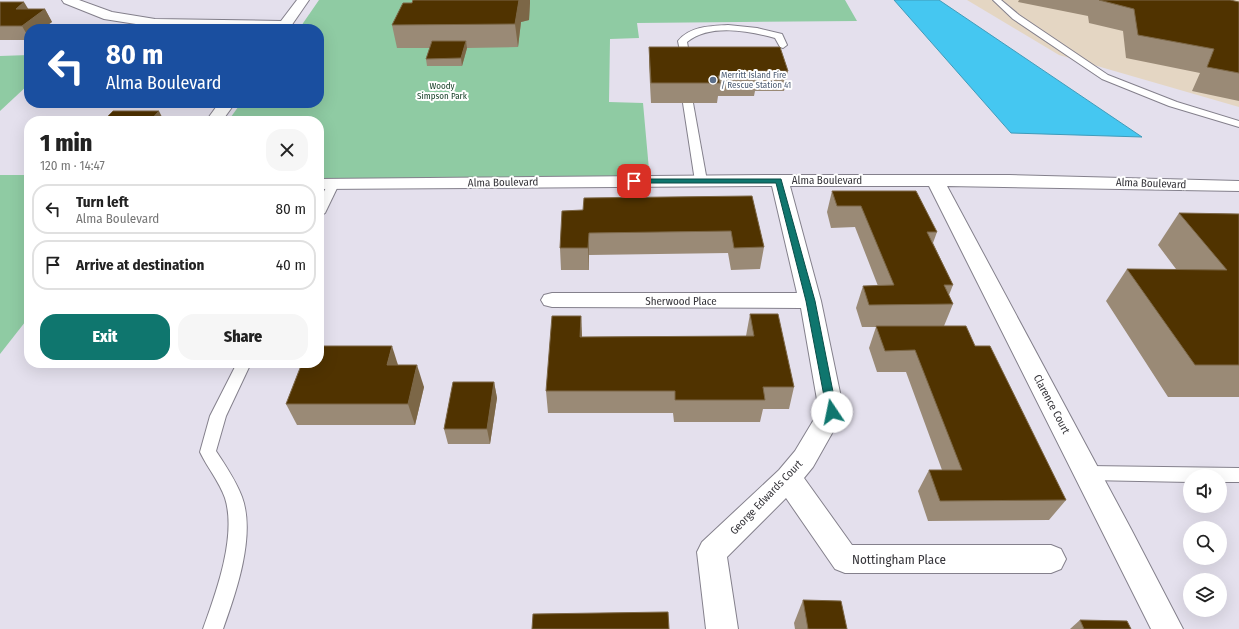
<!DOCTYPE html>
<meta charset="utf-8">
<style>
:root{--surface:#fff;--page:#f6f6f6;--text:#222;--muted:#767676;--line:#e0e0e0;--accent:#0f766e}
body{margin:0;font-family:"Fira Sans Condensed",sans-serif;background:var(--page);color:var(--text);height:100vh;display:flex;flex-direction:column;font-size:15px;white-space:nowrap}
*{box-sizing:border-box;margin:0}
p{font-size:13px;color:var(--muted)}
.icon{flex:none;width:22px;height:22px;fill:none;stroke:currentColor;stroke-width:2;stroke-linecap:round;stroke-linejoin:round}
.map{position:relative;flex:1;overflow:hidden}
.side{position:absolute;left:24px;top:116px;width:300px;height:252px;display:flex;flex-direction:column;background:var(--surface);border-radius:16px;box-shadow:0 4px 16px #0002}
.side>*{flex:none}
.hud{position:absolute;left:24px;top:24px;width:300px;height:84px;border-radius:16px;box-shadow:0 4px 16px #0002;background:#1a4fa0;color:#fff;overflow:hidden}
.tools{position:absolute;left:1183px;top:469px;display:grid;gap:8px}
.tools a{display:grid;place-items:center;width:44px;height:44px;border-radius:50%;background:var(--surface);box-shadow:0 4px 16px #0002;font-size:20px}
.pin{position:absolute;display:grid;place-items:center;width:34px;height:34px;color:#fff;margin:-17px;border-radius:8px;box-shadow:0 2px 6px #0006}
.me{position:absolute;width:44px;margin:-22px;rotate:349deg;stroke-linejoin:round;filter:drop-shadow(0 0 3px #0008)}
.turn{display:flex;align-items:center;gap:14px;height:84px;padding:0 16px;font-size:18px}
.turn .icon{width:52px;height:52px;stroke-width:2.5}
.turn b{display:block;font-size:28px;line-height:34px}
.round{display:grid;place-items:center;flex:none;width:42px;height:42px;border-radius:16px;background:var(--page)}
.headline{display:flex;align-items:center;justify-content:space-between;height:68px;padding:0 16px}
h1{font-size:24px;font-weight:800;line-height:30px}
.cta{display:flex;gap:8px;margin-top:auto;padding:8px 16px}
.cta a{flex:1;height:46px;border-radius:16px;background:var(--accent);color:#fff;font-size:16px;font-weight:800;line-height:46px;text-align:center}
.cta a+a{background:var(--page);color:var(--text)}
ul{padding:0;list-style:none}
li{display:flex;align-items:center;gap:12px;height:50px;margin:0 8px 6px;padding:0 8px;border:2px solid var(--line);border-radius:16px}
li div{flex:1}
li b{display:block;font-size:15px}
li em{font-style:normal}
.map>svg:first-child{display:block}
</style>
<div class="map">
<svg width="1239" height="629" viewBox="0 0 1239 629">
<rect width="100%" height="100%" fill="#e4e0ed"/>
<polygon fill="#e4d6c3" points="967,0 1239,0 1239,107 1059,55"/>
<g fill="#8fcba3">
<polygon points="319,0 845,0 857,21 637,23 639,38 610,39 609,102 643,103 650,181 319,182 319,121 228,121 241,103 319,103 319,29 299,29"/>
<polygon points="29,55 29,84 0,111 0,56"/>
<polygon points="0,175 29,175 29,317 0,354"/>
</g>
<polygon fill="#45c7f1" stroke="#409bba" points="894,0 939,0 1142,137 1011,133"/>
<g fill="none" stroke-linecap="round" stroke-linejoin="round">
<defs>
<g id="lane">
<polygon points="993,0 1001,0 1019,15 1108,75 1177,102 1239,121 1239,127 1169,106 1102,79 1013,19"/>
<path d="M728,25L757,28L782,34L787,45L783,48L780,47L775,38C749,31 710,23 687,42L691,64L686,67L683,66L678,41C690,26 711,26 728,25Z"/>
<polygon points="688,100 693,103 707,181 701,184 695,181 683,103"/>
<polygon points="333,181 339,184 325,213 319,217 319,201 329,182"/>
<path d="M237,363H251L226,416L216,451C226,466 236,481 242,497C256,535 236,593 223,629H203C216,593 237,536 225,498C219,481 207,467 200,452L210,416Z"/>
<polygon points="1088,466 1239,468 1239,482 1220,482 1220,476 1190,476 1190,482 1088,480 1082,478 1080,473 1082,468"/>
</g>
<g id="street">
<polygon points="62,0 79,0 112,12 155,19 281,21 297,0 309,0 289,29 155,27 104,19 64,3"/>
<polygon points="219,103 235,103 222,121 206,121"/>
<polygon points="775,175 1009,175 1239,181 1239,191 947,186 1131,529 1183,629 1151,629 929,186 790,186 821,301 844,412 813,467 804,478 852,545 1051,545 1061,549 1066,559 1061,569 1051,573 845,573 835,569 786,498 727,557 738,629 706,629 697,552 702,542 779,470 795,451 819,411 801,308 552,307 544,305 541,300 544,295 552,293 797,293 772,186 319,189 319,179"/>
</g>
</defs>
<use href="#lane" stroke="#84808c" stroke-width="2"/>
<use href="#street" stroke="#84808c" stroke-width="2"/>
<use href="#lane" fill="#fff" fill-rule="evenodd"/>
<use href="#street" fill="#fff" fill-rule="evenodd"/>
</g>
<g fill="#9a8a76">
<polygon points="413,0 530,0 529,20 521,22 518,47 467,48 462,66 427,66 426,59 430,48 397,48 392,25 412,3"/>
<polygon points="1019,0 1230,0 1239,2 1239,101 1192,91 1200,73 1126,58 1123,31 1089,23 1088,16 1018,2"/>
<polygon points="0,2 28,9 45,9 52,22 29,29 29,40 0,40"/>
<polygon points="649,47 788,71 784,91 755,91 754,96 718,96 717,103 651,103 649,66"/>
<polygon points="832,191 937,232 933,243 953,285 949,295 953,304 944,326 975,346 1066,500 1049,520 928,521 918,491 929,470 942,470 906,372 877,372 869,348 876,327 862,327 856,308 863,286 878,286 855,227 831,228 827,212"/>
<polygon points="752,196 764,247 760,269 731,270 728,253 589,255 589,270 561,270 560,248 583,210"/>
<polygon points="1179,213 1239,214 1239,397 1168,397 1106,301 1127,269 1176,269 1158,245"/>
<polygon points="750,314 794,387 789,409 763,409 760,422 674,422 673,413 548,413 546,391 581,316 582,337 746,336"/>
<polygon points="399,365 424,387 415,425 297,425 286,404"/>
<polygon points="494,382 497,398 490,444 448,444 444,429"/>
<polygon points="803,600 847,629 795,629 794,623"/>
<polygon points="1080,620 1131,629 1070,629"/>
</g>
<g fill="#7c6747">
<polygon points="519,0 530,0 530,3 529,20 521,22 518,47 515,24"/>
<polygon points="24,2 32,15 16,9"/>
<polygon points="45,9 52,22 43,29 29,29 29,38 22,26"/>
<polygon points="207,25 209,29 203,29"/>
<polygon points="466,41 467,48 462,66 461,58"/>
<polygon points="159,111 164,121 150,121"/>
<polygon points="589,233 589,270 588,248"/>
<polygon points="581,316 582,338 580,337"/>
<polygon points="392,346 399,368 387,365"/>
<polygon points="417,365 424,387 415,425 408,404"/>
<polygon points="494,382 497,398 490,444 487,429"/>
</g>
<g fill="#503300" stroke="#7c6747">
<polygon points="413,0 519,0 515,24 392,25 403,3 412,3"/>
<polygon points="1099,0 1230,0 1239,2 1239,73 1207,67 1214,49 1138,35 1134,9"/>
<polygon points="0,2 24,2 16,9 45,9 22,26 0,26"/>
<polygon points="169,25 207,25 203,29 164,29"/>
<polygon points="432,41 466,41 461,58 426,59"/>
<polygon points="649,47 780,47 788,71 756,71 757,77 718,76 720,83 651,83"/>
<polygon points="113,111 159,111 150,121 103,121"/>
<polygon points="832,191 916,191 937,232 927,232 953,285 944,285 953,304 869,305 863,286 894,285 861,206 837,206"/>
<polygon points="752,196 764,247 734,248 731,231 589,233 588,248 560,248 562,211 583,210 584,198"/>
<polygon points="1179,213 1239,214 1239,365 1195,365 1127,269 1227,270"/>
<polygon points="750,314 778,314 794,387 763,387 765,400 675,400 675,391 546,391 552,316 581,316 580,337 754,336"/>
<polygon points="876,326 966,326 975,346 990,346 1066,500 940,501 929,470 962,470 915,350 885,351"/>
<polygon points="319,346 392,346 387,365 417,365 408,404 286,404 302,363 319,363"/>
<polygon points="453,382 494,382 487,429 444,429"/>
<polygon points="803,600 841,601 847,629 808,629"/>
<polygon points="668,612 669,629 532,629 533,614"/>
<polygon points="1080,620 1127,621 1131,629 1084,629"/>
</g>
<polygon fill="#0f766e" stroke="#0a4d48" points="631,179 781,179 815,301 837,412 835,415 832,416 827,412 806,301 776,183 634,183 630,181"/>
<circle fill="#5c6f8a" stroke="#fff" stroke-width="1.5" cx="713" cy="80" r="4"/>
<g text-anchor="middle" stroke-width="4" stroke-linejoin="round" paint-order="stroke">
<g font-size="9" fill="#4e5e75" stroke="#fff" text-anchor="start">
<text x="721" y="78">Merritt Island Fire<tspan x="721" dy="10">/ Rescue Station 41</tspan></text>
</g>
<g font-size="9" fill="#133c24" stroke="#fff">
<text x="442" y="89">Woody<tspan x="442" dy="10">Simpson Park</tspan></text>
</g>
<g font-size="11" fill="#36353a" stroke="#fff">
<text x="827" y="184">Alma Boulevard</text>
<text transform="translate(503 182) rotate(-1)" y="4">Alma Boulevard</text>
<text transform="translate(1151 183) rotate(2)" y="4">Alma Boulevard</text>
<text x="681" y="305">Sherwood Place</text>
<text transform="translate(1052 404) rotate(62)" y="4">Clarence Court</text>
<text transform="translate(766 497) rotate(-46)" y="4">George Edwards Court</text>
</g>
<g font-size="13" fill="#36353a" stroke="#fff">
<text x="899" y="564">Nottingham Place</text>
</g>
</g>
</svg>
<div class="tools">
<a><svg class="icon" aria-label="sound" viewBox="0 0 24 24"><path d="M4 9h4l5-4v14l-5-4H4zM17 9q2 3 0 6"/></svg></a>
<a><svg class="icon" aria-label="search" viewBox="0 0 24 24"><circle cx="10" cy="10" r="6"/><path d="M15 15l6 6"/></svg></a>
<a><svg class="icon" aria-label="layers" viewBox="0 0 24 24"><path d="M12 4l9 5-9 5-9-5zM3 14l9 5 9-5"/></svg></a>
</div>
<div class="pin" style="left:634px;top:181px;background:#d93025"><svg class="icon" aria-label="arrive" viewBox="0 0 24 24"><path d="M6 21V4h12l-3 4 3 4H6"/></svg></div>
<svg class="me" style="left:832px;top:412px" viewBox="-20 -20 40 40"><circle r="19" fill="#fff"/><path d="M0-13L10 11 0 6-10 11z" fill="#0f766e"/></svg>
<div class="hud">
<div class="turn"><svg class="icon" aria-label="left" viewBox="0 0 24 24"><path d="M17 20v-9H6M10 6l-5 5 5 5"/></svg><div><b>80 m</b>Alma Boulevard</div></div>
</div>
<section class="side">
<div class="headline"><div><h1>1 min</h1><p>120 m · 14:47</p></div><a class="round"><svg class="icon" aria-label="close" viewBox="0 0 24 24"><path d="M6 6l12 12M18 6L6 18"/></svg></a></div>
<ul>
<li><svg class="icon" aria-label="left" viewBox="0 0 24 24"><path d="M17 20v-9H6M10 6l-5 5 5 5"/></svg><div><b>Turn left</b><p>Alma Boulevard</p></div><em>80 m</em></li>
<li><svg class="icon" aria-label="arrive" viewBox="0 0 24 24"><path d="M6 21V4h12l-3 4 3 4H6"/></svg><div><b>Arrive at destination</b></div><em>40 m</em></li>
</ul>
<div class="cta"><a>Exit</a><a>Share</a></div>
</section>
</div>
